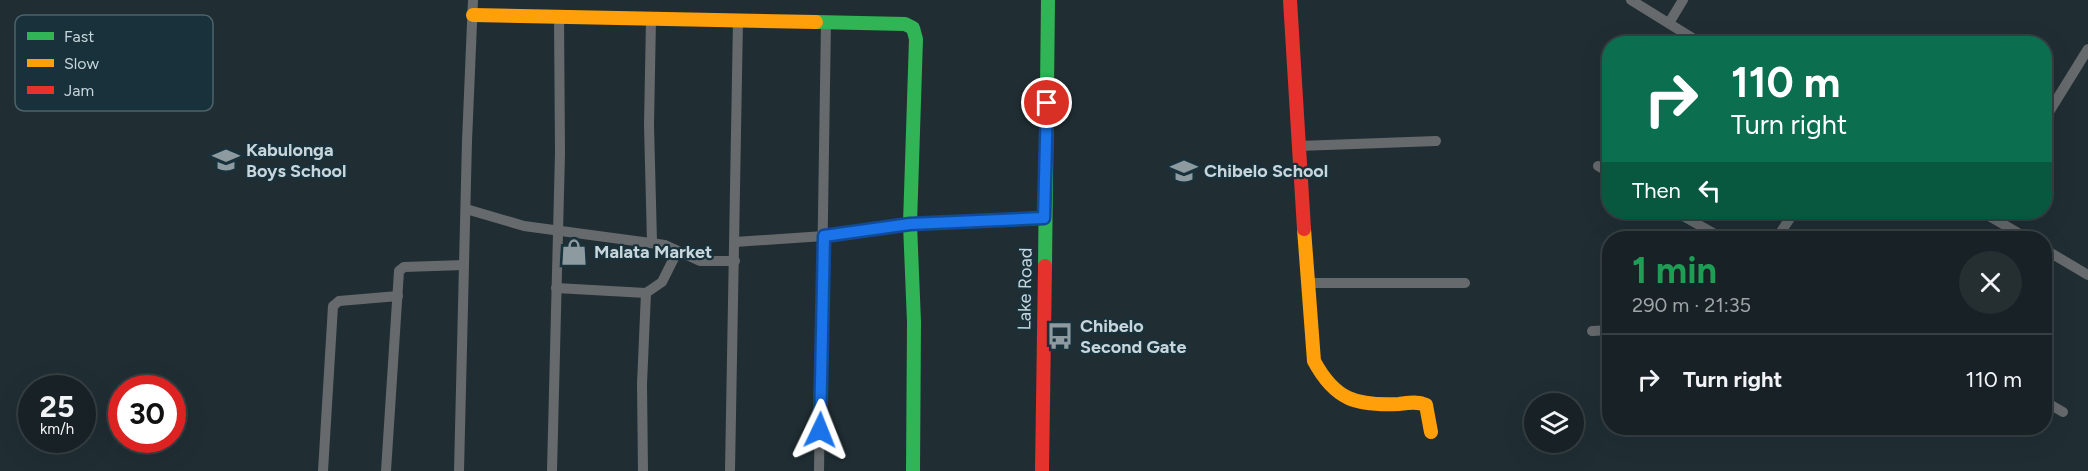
<!DOCTYPE html>
<meta charset="utf-8">
<style>
:root{--surface:#182226;--page:#252f32;--text:#f1f3f6;--muted:#9fa4a7;--line:#363f43}
body{margin:0;font-family:Figtree,sans-serif;background:var(--page);color:var(--text);height:100vh;display:flex;flex-direction:column;font-size:22px;white-space:nowrap}
*{box-sizing:border-box;margin:0}
p{font-size:20px;color:var(--muted)}
.icon{flex:none;width:33px;height:33px;fill:none;stroke:currentColor;stroke-width:2;stroke-linecap:round;stroke-linejoin:round}
.map{position:relative;flex:1;overflow:hidden}
.panel{position:absolute;left:1602px;top:231px;width:450px;height:204px;display:flex;flex-direction:column;background:var(--surface);border-radius:24px;box-shadow:0 6px 24px #0002,0 0 0 2px var(--line)}
.panel>*{flex:none}
.guide{position:absolute;left:1602px;top:36px;width:450px;height:183px;border-radius:24px;box-shadow:0 6px 24px #0002,0 0 0 2px var(--line);background:#0b6e4f;color:#fff;overflow:hidden}
.controls{position:absolute;left:1524px;top:393px;display:grid;gap:12px}
.controls a{display:grid;place-items:center;width:60px;height:60px;border-radius:50%;background:var(--surface);box-shadow:0 6px 24px #0002,0 0 0 2px var(--line);font-size:30px}
.speed{position:absolute;left:18px;top:375px;display:flex;gap:12px;font-size:30px;font-weight:700;text-align:center}
.speed>*{display:grid;place-content:center;width:78px;height:78px;border-radius:50%;background:var(--surface);box-shadow:0 6px 24px #0002,0 0 0 2px var(--line);line-height:1}
.speed small{font-size:15px;font-weight:400}
.speed .limit{border:9px solid #d22;background:#fff;color:#111}
.pin{position:absolute;display:grid;place-items:center;width:51px;height:51px;color:#fff;margin:-26px;border:3px solid #fff;border-radius:50%;box-shadow:0 2px 6px #0007}
.me{position:absolute;width:66px;margin:-33px;rotate:2deg;stroke-linejoin:round;filter:drop-shadow(0 0 4px #0008)}
.turn{display:flex;align-items:center;gap:21px;height:126px;padding:0 30px;font-size:27px}
.turn .icon{width:78px;height:78px;stroke-width:2.5}
.turn b{display:block;font-size:42px;line-height:51px}
.then{display:flex;align-items:center;height:57px;padding:0 30px;background:#0003;gap:12px;font-size:22px}
.round{display:grid;place-items:center;flex:none;width:63px;height:63px;border-radius:32px;background:var(--page)}
.headline{display:flex;align-items:center;justify-content:space-between;height:102px;padding:0 30px}
h1{font-size:36px;font-weight:700;line-height:45px;color:#1e9e55}
ul{padding:0;list-style:none}
li{display:flex;align-items:center;gap:18px;height:90px;padding:0 30px;border-top:2px solid var(--line)}
li div{flex:1}
li b{display:block;font-size:22px}
li em{font-style:normal}
.map>svg:first-child{display:block}
</style>
<div class="map">
<svg width="2088" height="471" viewBox="0 0 2088 471">
<rect width="100%" height="100%" fill="#202e33"/>
<g fill="none" stroke-linecap="round" stroke-linejoin="round">
<g stroke="#666a6d" stroke-width="10">
<polyline points="1631,0 1702,44"/>
<polyline points="651,19 649,125 652,242"/>
<polyline points="1669,23 1683,0"/>
<polyline points="2044,120 2088,49"/>
<polyline points="1299,146 1436,141"/>
<polyline points="1598,166 1610,173"/>
<polyline points="466,209 524,226 665,245 700,261 735,261"/>
<polyline points="1676,212 1722,238"/>
<polyline points="1982,212 2027,238"/>
<polyline points="1777,238 1794,212"/>
<polyline points="735,242 824,236 910,224 1044,218"/>
<polyline points="2044,249 2088,275"/>
<polyline points="1307,283 1465,283"/>
<polyline points="556,288 646,293 662,282 677,252"/>
<polyline points="1592,331 1610,330"/>
<polyline points="2044,401 2063,412"/>
<polyline points="323,471 333,306 339,301 398,296"/>
<polyline points="386,471 399,271 404,267 464,265"/>
<polyline points="459,471 467,141 473,0"/>
<polyline points="552,471 560,153 559,17"/>
<polyline points="643,471 642,384 646,293"/>
<polyline points="730,471 738,20"/>
<polyline points="819,471 826,22"/>
</g>
<g stroke="#30b455" stroke-width="14">
<polyline points="816,22 905,24 913,28 916,39 910,224 914,322 913,471"/>
<polyline points="1045,266 1048,0"/>
</g>
<g stroke="#ff9f0a" stroke-width="14">
<polyline points="473,15 816,22"/>
<path d="M1304,229L1314,361C1335,400 1356,406 1399,404C1408,403 1417,401 1426,405L1431,432"/>
</g>
<g stroke="#e5322d" stroke-width="14">
<polyline points="1290,0 1304,229"/>
<polyline points="1042,471 1045,266"/>
</g>
</g>
<g fill="none" stroke-linecap="round" stroke-linejoin="round">
<defs>
<polyline id="route" points="820,430 824,236 910,224 1044,218 1047,103"/>
</defs>
<use href="#route" stroke="#114b97" stroke-width="15"/>
<use href="#route" stroke="#1a73e8" stroke-width="10"/>
</g>
<defs>
<symbol id="school-bare" viewBox="-9 -9 18 18"><path d="M0-5L7-2L0 1L-7-2ZM-4 1L0 2.5L4 1V4Q0 6-4 4Z" fill="#8d9ba1" stroke="#18313b" stroke-width="2.5" paint-order="stroke"/></symbol>
<symbol id="shop-bare" viewBox="-9 -9 18 18"><path d="M-5-2.5h2.3a2.7 3.5 0 0 1 5.4 0H5L5.5 6h-11ZM-1.5-2.5h3a1.5 2.3 0 0 0-3 0Z" fill="#8d9ba1" stroke="#18313b" stroke-width="2.5" paint-order="stroke"/></symbol>
<symbol id="bus-bare" viewBox="-9 -9 18 18"><path d="M-5-6H5V4H4V6H2V4H-2V6H-4V4H-5ZM-3.5-4V0h7V-4ZM-3.5 1.2v1.5H-2V1.2ZM2 1.2v1.5H3.5V1.2Z" fill="#8d9ba1" stroke="#18313b" stroke-width="2.5" paint-order="stroke"/></symbol>
</defs>
<g fill-rule="evenodd">
<use href="#school-bare" x="207" y="141" width="38" height="38"/>
<use href="#school-bare" x="1165" y="152" width="38" height="38"/>
<use href="#shop-bare" x="555" y="233" width="38" height="38"/>
<use href="#bus-bare" x="1041" y="317" width="38" height="38"/>
</g>
<g text-anchor="middle" stroke-width="4.5" stroke-linejoin="round" paint-order="stroke">
<g font-size="18" font-weight="bold" fill="#c8d6dc" stroke="#18313b" text-anchor="start">
<text x="246" y="156">Kabulonga<tspan x="246" dy="21">Boys School</tspan></text>
<text x="1204" y="177">Chibelo School</text>
<text x="594" y="258">Malata Market</text>
<text x="1080" y="332">Chibelo<tspan x="1080" dy="21">Second Gate</tspan></text>
</g>
<g font-size="18" fill="#c8d6dc" stroke="#18313b">
<text transform="translate(1025 289) rotate(-89)" y="6">Lake Road</text>
</g>
</g>
<rect x="15" y="15" width="198" height="96" rx="9" fill="#18313b" stroke="#4d636b" stroke-width="1.5"/>
<rect x="27" y="32" width="27" height="8" fill="#30b455"/>
<rect x="27" y="59" width="27" height="8" fill="#ff9f0a"/>
<rect x="27" y="86" width="27" height="8" fill="#e5322d"/>
<g font-size="16" fill="#c8d6dc">
<text x="64" y="42">Fast</text>
<text x="64" y="69">Slow</text>
<text x="64" y="96">Jam</text>
</g>
</svg>
<div class="controls">
<a><svg class="icon" aria-label="layers" viewBox="0 0 24 24"><path d="M12 4l9 5-9 5-9-5zM3 14l9 5 9-5"/></svg></a>
</div>
<div class="speed"><div>25<small>km/h</small></div><div class="limit">30</div></div>
<div class="pin" style="left:1047px;top:103px;background:#d93025"><svg class="icon" aria-label="arrive" viewBox="0 0 24 24"><path d="M6 21V4h12l-3 4 3 4H6"/></svg></div>
<svg class="me" style="left:820px;top:430px" viewBox="-20 -20 40 40"><path d="M0-17L14 15 0 8-14 15z" fill="#1a73e8" stroke="#fff" stroke-width="4"/></svg>
<div class="guide">
<div class="turn"><svg class="icon" aria-label="right" viewBox="0 0 24 24"><path d="M7 20v-9h11M14 6l5 5-5 5"/></svg><div><b>110 m</b>Turn right</div></div>
<div class="then">Then<svg class="icon" aria-label="left" viewBox="0 0 24 24"><path d="M17 20v-9H6M10 6l-5 5 5 5"/></svg></div>
</div>
<section class="panel">
<div class="headline"><div><h1>1 min</h1><p>290 m · 21:35</p></div><a class="round"><svg class="icon" aria-label="close" viewBox="0 0 24 24"><path d="M6 6l12 12M18 6L6 18"/></svg></a></div>
<ul>
<li><svg class="icon" aria-label="right" viewBox="0 0 24 24"><path d="M7 20v-9h11M14 6l5 5-5 5"/></svg><div><b>Turn right</b></div><em>110 m</em></li>
</ul>
</section>
</div>
